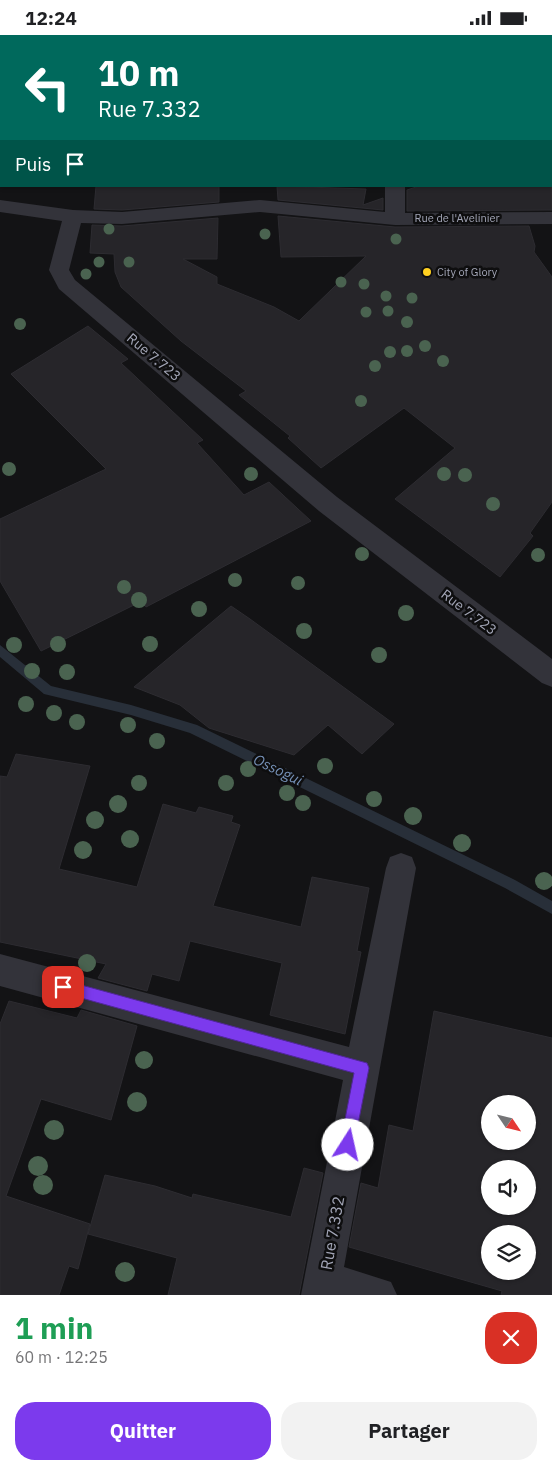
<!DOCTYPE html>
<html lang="fr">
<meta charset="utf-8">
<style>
:root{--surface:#fff;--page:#f2f2f2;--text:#202124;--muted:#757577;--accent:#7c3aed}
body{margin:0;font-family:"IBM Plex Sans",sans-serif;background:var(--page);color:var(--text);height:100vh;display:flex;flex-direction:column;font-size:19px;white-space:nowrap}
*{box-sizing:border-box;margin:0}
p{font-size:16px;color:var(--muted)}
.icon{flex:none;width:28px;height:28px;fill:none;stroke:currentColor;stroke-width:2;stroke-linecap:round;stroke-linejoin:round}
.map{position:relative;height:1260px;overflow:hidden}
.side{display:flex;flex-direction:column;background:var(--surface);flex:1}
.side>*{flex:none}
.guide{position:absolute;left:0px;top:0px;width:552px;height:152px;box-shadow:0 1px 4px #0004;background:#00695c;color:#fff;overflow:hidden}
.needle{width:32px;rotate:125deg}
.buttons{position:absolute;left:481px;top:1060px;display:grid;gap:10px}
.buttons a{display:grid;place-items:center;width:55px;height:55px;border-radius:50%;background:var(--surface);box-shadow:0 1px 4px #0004;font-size:25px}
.pin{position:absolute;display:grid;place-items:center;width:42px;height:42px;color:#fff;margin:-21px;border-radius:10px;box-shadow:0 2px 8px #0006}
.me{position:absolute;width:55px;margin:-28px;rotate:10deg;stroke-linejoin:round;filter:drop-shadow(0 0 4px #0008)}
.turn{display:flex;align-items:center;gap:18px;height:105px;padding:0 15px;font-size:22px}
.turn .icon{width:65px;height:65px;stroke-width:2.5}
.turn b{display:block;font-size:35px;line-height:42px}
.then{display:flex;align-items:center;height:48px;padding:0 15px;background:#0003;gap:10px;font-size:19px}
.round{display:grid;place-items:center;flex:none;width:52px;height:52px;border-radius:20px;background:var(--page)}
.summary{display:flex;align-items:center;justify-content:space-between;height:85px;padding:0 15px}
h1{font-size:30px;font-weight:800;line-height:38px;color:#1e9e55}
.button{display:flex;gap:10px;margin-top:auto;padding:10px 15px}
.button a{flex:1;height:58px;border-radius:20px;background:var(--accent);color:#fff;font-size:20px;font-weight:800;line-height:58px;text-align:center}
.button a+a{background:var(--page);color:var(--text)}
.status{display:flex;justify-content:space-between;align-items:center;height:35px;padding:0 25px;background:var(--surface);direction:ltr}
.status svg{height:14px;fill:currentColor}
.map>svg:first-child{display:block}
</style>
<div class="status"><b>12:24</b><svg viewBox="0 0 49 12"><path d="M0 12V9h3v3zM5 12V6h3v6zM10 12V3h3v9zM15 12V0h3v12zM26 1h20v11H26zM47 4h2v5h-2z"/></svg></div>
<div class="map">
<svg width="552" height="1260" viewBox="0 0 552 1260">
<rect width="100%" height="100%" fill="#131315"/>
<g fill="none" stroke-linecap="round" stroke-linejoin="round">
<g fill="#282f39" fill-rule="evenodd">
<polygon points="547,0 552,0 552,3 547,1"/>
<rect x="0" y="137" width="1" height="4"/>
<polygon points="0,610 51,651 131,670 197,690 515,845 552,866 552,879 505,853 190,698 131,680 44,659 0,622"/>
</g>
</g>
<g fill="#262529" stroke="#2d2c31" fill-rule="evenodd">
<polygon points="96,151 219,151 219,167 122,175 94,174"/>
<polygon points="277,151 366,154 363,170 383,163 383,175 278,165"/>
<polygon points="419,151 552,151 552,175 407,176 407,155"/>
<polygon points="278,181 395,192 529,191 535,211 534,217 552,242 552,467 530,498 533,501 500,542 395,464 455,413 404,373 321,433 288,403 290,401 239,360 246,356 181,306 121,252 115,237 114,219 90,218 92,190 122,191 218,183 217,224 183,224 217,242 217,249 274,272 299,286 366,221 281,222"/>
<polygon points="88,291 128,324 121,328 203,405 197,408 244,460 269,447 311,486 146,572 142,566 41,616 0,546 0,484 106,434 11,339"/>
<polygon points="231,571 250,584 394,689 362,719 328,690 294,720 209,693 180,670 134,652"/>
<polygon points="16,719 90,731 59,834 137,852 163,769 196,778 199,772 233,781 231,787 240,790 213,871 301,892 312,842 369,853 357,916 361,917 345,999 270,980 282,928 190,906 179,946 152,939 147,956 98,943 106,929 0,907 0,741 7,742"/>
<polygon points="9,966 77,983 81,975 137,991 111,1085 41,1064 6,1161 90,1189 78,1234 69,1231 59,1260 0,1260 0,989"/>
<path d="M434,976L552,1003V1260H501L502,1256L349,1212L361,1148L378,1153L389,1090L413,1096ZM490,1069H528V1106H490ZM490,1134H528V1171H490ZM490,1199H528V1236H490Z"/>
<polygon points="304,1133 323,1138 299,1260 168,1260 177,1223 88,1199 105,1140 155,1151 192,1163 193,1159 291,1182"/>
</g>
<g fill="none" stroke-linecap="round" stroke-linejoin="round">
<g fill="#33333a" fill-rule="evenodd">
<polygon points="20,0 40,0 41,1 21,1"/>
<polygon points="210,0 230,0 231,1 211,1"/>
<rect x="0" y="52" width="1" height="10"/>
<polygon points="385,151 405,151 405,178 552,177 552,189 395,190 260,177 122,189 81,188 69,235 75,245 337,462 552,624 552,652 542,648 319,476 59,254 49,235 62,186 0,177 0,165 73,175 122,177 260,165 385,177"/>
<polygon points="401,818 412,822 416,833 344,1232 391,1247 397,1260 301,1260 343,1045 0,951 0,919 349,1012 386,833 390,822"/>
</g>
<polyline stroke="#33333a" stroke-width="28" points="492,1 493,0"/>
</g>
<g fill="#4a6350">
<circle cx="109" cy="194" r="5.5"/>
<circle cx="265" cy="199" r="5.5"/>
<circle cx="396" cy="204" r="5.5"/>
<circle cx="99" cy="227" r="5.5"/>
<circle cx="129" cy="227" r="5.5"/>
<circle cx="86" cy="239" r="5.5"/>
<circle cx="341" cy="247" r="5.5"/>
<circle cx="364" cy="249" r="5.5"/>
<circle cx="386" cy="261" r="5.5"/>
<circle cx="412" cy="263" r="5.5"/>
<circle cx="388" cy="276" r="5.5"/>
<circle cx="366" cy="277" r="5.5"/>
<circle cx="407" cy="287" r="6"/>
<circle cx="20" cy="289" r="6"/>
<circle cx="425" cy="311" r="6"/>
<circle cx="407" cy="316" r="6"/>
<circle cx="390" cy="317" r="6"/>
<circle cx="443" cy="326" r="6"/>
<circle cx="375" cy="331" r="6"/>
<circle cx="361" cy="366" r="6"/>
<circle cx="9" cy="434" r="7"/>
<circle cx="251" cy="439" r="7"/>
<circle cx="444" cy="439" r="7"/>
<circle cx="465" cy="440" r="7"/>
<circle cx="493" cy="469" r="7"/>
<circle cx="362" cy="519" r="7"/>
<circle cx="538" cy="520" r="7"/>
<circle cx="235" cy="545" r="7"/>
<circle cx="298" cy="548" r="7"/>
<circle cx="124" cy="552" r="7"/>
<circle cx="139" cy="565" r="8"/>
<circle cx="199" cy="574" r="8"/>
<circle cx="406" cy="578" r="8"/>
<circle cx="304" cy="596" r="8"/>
<circle cx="58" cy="609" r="8"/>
<circle cx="150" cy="609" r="8"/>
<circle cx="14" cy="610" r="8"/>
<circle cx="379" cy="620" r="8"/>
<circle cx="32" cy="636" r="8"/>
<circle cx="67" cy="637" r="8"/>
<circle cx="26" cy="669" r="8"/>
<circle cx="54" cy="678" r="8"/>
<circle cx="77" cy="687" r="8"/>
<circle cx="128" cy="690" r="8"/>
<circle cx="157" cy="706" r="8"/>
<circle cx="325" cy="731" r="8"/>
<circle cx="248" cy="734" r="8"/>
<circle cx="139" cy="748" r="8"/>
<circle cx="226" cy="748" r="8"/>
<circle cx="287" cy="758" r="8"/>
<circle cx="374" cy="764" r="8"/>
<circle cx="118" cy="769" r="9"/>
<circle cx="303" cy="768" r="8"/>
<circle cx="413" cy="781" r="9"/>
<circle cx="95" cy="785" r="9"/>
<circle cx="130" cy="804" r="9"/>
<circle cx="462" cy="808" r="9"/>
<circle cx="83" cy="815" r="9"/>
<circle cx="544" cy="846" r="9"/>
<circle cx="87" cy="928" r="9"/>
<circle cx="144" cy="1025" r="9"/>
<circle cx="137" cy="1067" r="10"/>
<circle cx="54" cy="1095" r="10"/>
<circle cx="38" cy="1131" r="10"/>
<circle cx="43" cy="1150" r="10"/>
<circle cx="125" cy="1237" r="10"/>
</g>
<polygon fill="#7c3aed" stroke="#51269a" points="63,945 367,1028 369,1033 353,1115 348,1117 343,1115 340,1110 354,1038 63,958 58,956 56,952 58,947"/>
<circle fill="#ffd020" stroke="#0e0e0f" stroke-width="2" cx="427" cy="237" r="5"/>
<g text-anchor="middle" stroke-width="5" stroke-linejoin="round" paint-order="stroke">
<g font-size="11" fill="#a3a6b7" stroke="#0e0e0f">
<text x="457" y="187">Rue de l'Avelinier</text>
</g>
<g font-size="11" fill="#a3a6b7" stroke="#0e0e0f" text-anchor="start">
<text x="437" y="241">City of Glory</text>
</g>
<g font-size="14" fill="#a3a6b7" stroke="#0e0e0f">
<text transform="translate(154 322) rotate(40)" y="5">Rue 7.723</text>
<text transform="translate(469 577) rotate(37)" y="5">Rue 7.723</text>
</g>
<g font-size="15" font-style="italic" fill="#7590b6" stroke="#0e0e0f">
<text transform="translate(278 735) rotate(26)" y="5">Ossogui</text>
</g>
<g font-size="16" fill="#a3a6b7" stroke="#0e0e0f">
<text transform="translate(332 1198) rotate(-80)" y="6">Rue 7.332</text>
</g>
</g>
</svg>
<div class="buttons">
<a><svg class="needle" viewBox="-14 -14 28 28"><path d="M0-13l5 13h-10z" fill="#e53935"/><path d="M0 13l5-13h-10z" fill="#757577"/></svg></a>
<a><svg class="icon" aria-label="sound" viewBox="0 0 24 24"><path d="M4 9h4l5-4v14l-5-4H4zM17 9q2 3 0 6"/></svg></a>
<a><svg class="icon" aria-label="layers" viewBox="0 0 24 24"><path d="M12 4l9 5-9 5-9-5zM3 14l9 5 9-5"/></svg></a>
</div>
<div class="pin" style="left:63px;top:952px;background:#d93025"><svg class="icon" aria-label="arrive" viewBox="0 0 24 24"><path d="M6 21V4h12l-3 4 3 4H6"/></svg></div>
<svg class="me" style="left:348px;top:1110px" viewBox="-20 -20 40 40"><circle r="19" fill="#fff"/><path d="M0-13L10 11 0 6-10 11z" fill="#7c3aed"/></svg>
<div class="guide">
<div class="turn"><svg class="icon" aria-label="left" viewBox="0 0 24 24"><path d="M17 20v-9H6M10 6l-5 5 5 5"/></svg><div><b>10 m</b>Rue 7.332</div></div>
<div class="then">Puis<svg class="icon" aria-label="arrive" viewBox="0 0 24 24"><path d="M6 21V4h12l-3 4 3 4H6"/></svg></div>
</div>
</div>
<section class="side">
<div class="summary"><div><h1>1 min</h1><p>60 m · 12:25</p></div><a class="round" style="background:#d93025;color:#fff"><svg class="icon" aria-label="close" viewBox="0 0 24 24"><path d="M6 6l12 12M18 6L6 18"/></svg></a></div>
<div class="button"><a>Quitter</a><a>Partager</a></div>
</section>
